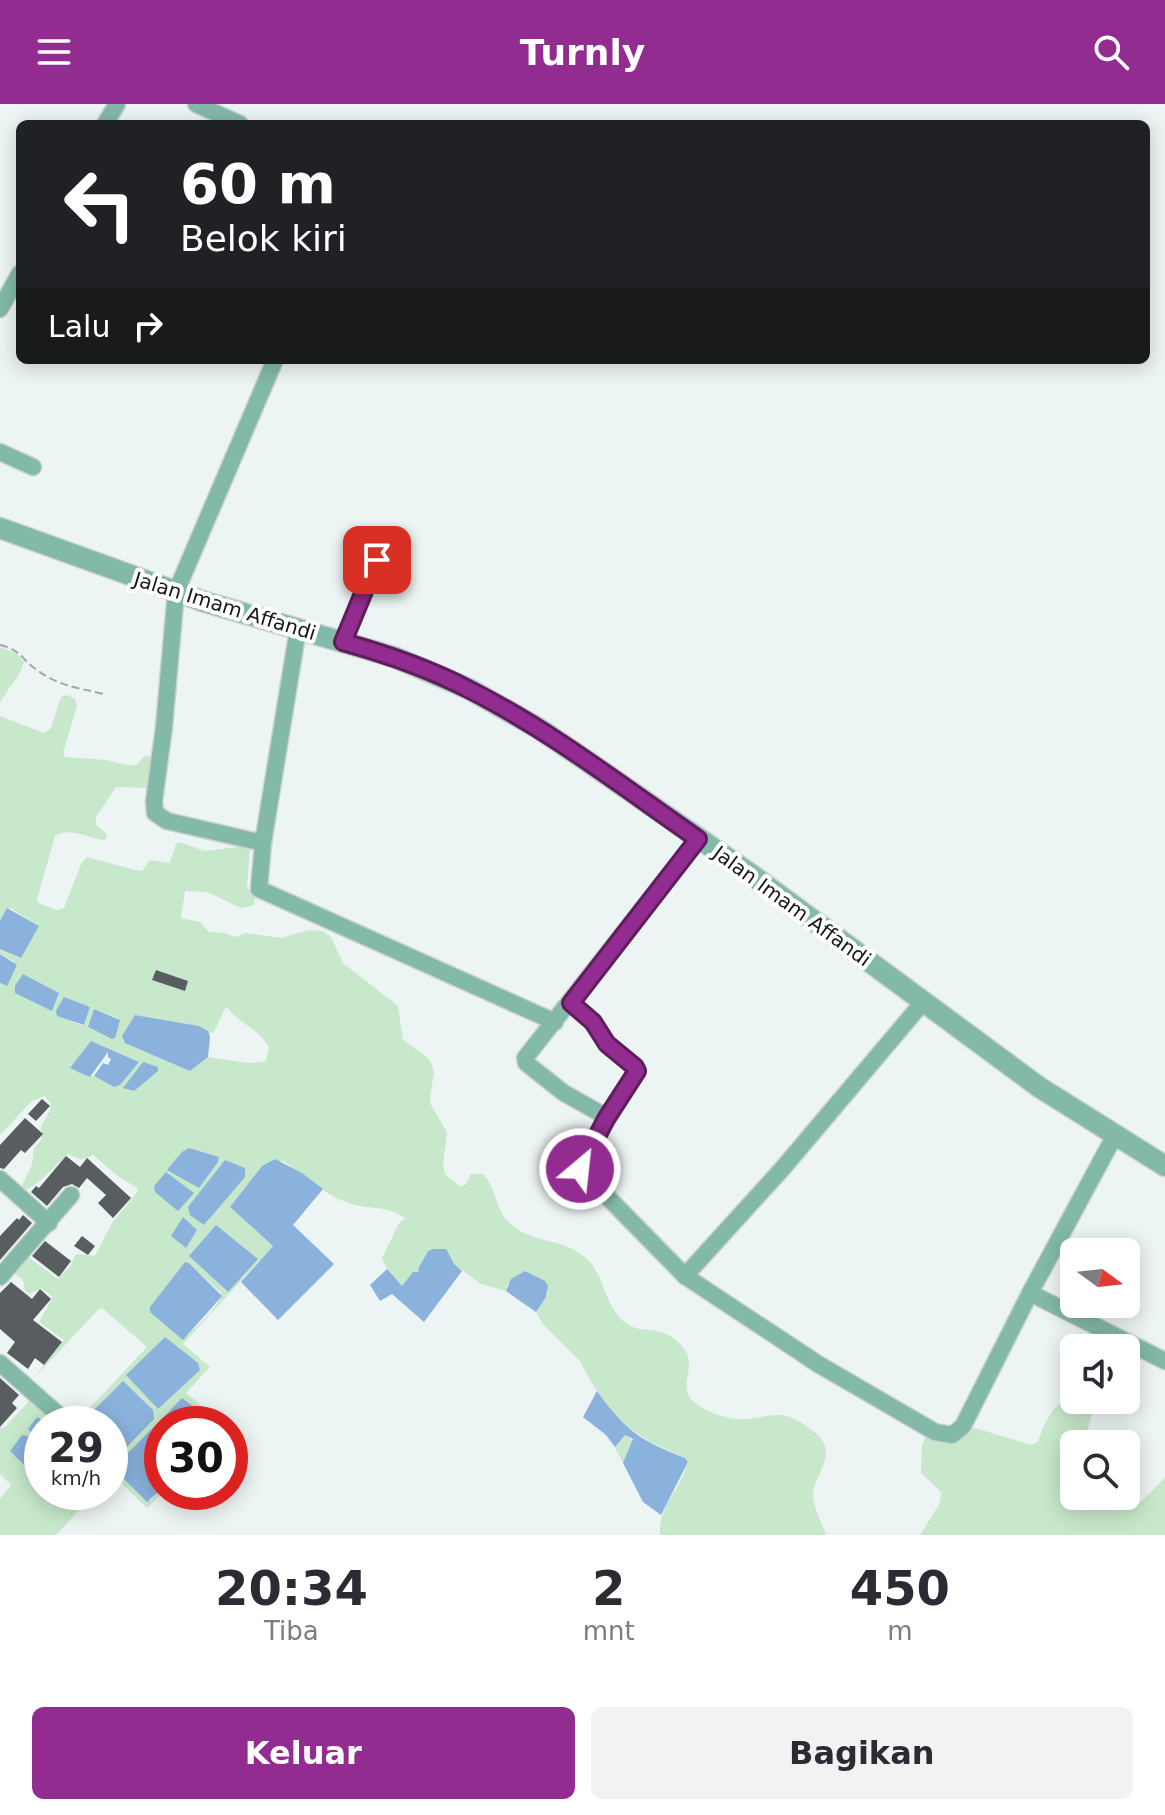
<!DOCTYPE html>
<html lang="id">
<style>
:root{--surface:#fff;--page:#f2f2f3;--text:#2b2b33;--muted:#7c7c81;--accent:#932c91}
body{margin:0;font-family:"DejaVu Sans",sans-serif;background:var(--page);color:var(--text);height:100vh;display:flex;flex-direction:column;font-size:30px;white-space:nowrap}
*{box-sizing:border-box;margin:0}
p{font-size:26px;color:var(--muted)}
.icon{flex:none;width:44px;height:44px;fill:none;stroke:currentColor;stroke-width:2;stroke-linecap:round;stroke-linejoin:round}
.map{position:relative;height:1431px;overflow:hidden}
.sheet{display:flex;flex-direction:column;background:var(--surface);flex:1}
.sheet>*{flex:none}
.banner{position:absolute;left:16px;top:16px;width:1134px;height:244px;border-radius:12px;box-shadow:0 4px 20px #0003;background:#202124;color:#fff;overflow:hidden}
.needle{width:52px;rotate:105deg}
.fabs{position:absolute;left:1060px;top:1134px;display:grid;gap:16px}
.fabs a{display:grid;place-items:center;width:80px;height:80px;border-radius:12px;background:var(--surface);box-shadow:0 4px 20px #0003;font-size:40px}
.speed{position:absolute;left:24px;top:1302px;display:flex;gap:16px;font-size:40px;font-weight:700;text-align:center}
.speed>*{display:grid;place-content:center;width:104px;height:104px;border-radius:50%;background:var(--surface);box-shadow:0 4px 20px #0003;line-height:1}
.speed small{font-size:20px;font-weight:400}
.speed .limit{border:12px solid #d22;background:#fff;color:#111}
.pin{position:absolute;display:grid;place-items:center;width:68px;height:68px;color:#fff;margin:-34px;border-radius:16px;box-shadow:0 4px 12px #0006}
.me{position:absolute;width:88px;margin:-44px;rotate:28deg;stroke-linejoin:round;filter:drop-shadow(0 0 6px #0008)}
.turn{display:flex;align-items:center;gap:28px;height:168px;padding:0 32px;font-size:36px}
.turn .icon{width:104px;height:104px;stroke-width:2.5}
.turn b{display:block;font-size:56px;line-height:68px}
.then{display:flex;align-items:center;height:76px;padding:0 32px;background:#0003;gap:16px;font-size:30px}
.eta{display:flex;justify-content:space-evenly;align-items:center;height:136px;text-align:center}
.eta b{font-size:48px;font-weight:700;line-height:56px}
.action{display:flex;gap:16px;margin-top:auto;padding:16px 32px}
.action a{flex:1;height:92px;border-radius:12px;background:var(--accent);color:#fff;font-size:32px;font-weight:700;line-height:92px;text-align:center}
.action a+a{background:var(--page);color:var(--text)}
header{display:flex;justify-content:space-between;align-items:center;height:104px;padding:0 32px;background:var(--accent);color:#fff;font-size:36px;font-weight:700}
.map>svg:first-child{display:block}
</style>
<header><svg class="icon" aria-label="menu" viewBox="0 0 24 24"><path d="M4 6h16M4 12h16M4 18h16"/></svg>Turnly<svg class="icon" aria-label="search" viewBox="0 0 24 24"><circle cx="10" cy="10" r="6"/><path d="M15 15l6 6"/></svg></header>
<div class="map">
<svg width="1165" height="1431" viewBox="0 0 1165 1431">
<rect width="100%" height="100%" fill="#edf4f4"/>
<g fill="#c7e8ca" fill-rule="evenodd">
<polygon points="0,543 16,549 24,558 21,567 0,598"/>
<path d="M67,591L75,595L77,602L63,649L65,653L106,656L132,662L138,660L144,652L155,653L149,684L116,683L96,713V721L107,730L105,736C88,735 71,722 55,732L37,795L38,799L57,806L64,804L82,758L87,753L139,767L143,766L150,756L170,759L176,740L180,738L204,747L239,743L250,746L247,783L255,793L254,801L241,804L207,788L185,787L181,814L200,818L209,828L225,829L235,833L245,829L281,834L309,826L323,827L331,833L343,859L398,902L403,936L426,952L431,959L434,968L430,994L431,1001L447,1028L443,1061L445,1070L460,1082L465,1081L471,1070H483C498,1086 493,1106 513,1122C535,1140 567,1134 589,1157C605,1175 605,1204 626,1219C643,1232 659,1218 681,1241C703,1264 669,1285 701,1303C711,1309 725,1314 736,1315C764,1317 778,1301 806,1322C812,1326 819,1331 823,1338C833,1356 814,1372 813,1390C813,1403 822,1419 826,1431H660C658,1401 682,1385 688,1357L685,1354L650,1338L621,1319L595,1284L579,1256L543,1220L536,1208L549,1188L507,1180L506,1187L481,1180L433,1145L428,1147L418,1165L419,1168H413L402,1183L387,1165L382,1154L399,1119L405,1114C385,1100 369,1107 346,1098C323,1090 304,1070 283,1057L262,1062L230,1103L273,1142L183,1240L210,1263L186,1289L223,1320H218L182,1294L118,1359L150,1397L162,1385L163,1388L147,1404L113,1371L110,1373V1350L121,1348L155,1312L80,1320H50L37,1313L30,1329L42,1340V1346L28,1332L10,1347L42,1379V1388H96L56,1431H0V1395L11,1381L0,1370V1324L5,1323L30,1296L76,1313L89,1305L147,1243L102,1204L99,1205L33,1275L64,1236L39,1218L53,1193L41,1184L30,1190L25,1187L23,1176L14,1169L15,1165L28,1153L58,1175L70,1162L76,1150L95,1152L112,1119L138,1087L136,1083L119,1073L93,1051L81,1056L68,1050L41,1076L24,1088L22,1081L32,1061L34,1044L42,1035L41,1022L50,1007L51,1000L45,992L32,997L0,1031V879L5,882L13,857L0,850V845L19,854L39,822L10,804L0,817V612L44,629L51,624L61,593ZM156,866L188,877L185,887L153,876ZM23,870L59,889L52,907ZM90,902L84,921H80L56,909ZM226,902C238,919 258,924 269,943L266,957L249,959L208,953L190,967L123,937L136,911L198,922L209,929L214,928ZM94,905L118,914L112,935L88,923ZM91,937L139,958L120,981L114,983L94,972L88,973ZM225,1056L217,1105L205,1121L212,1075ZM216,1121L227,1188L190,1152ZM185,1158L189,1159L221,1189C218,1206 195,1223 183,1236ZM165,1233L160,1305H158L127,1271Z"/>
<path d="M1074,1291V1296L1090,1298L1093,1305L1084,1340H1074V1392H1100C1128,1418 1146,1394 1165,1373V1431H920L940,1399L941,1388L921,1369L922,1341L926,1332C958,1344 950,1332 975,1324L1031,1341L1038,1338C1044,1319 1054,1297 1074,1291Z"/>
<polygon points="625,1331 634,1338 623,1359 615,1343"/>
</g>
<g fill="#8ab2dd">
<polygon points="7,804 39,822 21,854 0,845 0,817"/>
<polygon points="0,850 17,861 7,882 0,879"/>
<polygon points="23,870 59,889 52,907 15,889 15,882"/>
<polygon points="64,893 90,903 84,921 57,912 56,907"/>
<polygon points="94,905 120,916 115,934 112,935 88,923"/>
<polygon points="135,911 199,922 208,927 210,933 208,953 190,967 125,939 122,932"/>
<polygon points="91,937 139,958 120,981 114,983 94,972 103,959 108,961 111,955 108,953 108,948 90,973 70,964"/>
<polygon points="143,958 158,963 158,967 134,987 123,984"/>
<polygon points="189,1044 219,1053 218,1058 199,1084 167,1066 182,1048"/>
<polygon points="275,1055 302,1069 323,1085 293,1121 334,1160 278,1216 241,1178 273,1142 230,1103 262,1062"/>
<polygon points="225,1056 245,1064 245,1073 204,1121 190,1111 188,1103"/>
<polygon points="166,1068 194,1089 178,1107 155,1088 154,1082"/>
<polygon points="183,1113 197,1126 186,1144 171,1132"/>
<polygon points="216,1121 258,1155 228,1188 189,1152"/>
<polygon points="433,1145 446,1145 454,1160 462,1167 424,1218 392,1190 380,1197 370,1181 387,1165 402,1182 413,1168 419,1168 418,1165 428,1147"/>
<polygon points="185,1158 189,1159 222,1192 183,1236 150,1208 150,1203"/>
<polygon points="525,1167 545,1177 548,1182 546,1193 536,1208 506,1187 511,1175"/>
<polygon points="165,1233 198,1259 200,1266 158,1305 126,1271"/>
<polygon points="123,1277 153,1306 154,1315 121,1349 112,1352 110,1320 80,1320"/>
<path d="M597,1287C626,1327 639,1336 685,1354L688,1358L661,1411L643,1398L623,1359L633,1335L625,1331L615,1343L606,1331L583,1313Z"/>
<polygon points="182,1294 218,1320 162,1320 162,1385 147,1398 118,1369 122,1364 118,1359"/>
<polygon points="37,1313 50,1320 42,1320 42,1340 28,1325"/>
<polygon points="22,1331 28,1332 42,1346 42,1379 10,1347"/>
</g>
<g fill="#585d5f">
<polygon points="156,866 188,877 185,887 152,876"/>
<polygon points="42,995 50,1002 36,1017 28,1010"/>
<polygon points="25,1014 43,1030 25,1049 21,1046 4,1065 0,1064 0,1041"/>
<polygon points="66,1052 80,1063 87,1054 131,1094 113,1114 98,1099 106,1091 87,1074 79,1084 72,1080 63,1083 47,1102 31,1088 36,1082 39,1084"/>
<polygon points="23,1111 32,1119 0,1156 0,1132 17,1114 19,1116"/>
<polygon points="82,1132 95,1142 88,1151 74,1142"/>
<polygon points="45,1137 71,1157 59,1173 32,1152"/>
<polygon points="11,1178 32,1195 40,1185 51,1195 33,1216 62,1238 44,1261 35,1254 28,1265 7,1249 15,1238 0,1225 0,1189"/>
<polygon points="0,1274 19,1291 12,1299 17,1304 0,1323"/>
</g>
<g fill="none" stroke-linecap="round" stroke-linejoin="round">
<defs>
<polyline id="service" points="343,538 388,429"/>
<g id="minor">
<polyline points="196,0 240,20"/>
<polyline points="105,20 117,0"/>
<polyline points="0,205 20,169"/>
<polyline points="0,348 33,363"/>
<polyline points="298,525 263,739 259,785 555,918"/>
<polyline points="698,735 525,954 526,959 564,989 605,1012 605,1019 580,1065 685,1172 818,1260 935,1328 952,1331 963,1322 1030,1189 1115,1031"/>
<polyline points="263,739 167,717 155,709 154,697 164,623 176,488 275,256"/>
<polyline points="571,899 593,918 607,940 635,963 637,967 606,1015"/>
<polyline points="0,1075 49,1119"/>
<polyline points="685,1172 783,1064 924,897"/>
<polyline points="0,1173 71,1091"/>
<polyline points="1030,1189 1165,1257"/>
<polyline points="0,1259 69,1320"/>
</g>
<polyline id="tertiary" points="0,424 205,498 394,553 469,585 538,624 581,653 752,771 1039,983 1165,1062"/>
</defs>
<use href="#service" stroke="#cbd1d1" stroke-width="11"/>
<use href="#minor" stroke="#cbd1d1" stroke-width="19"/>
<use href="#tertiary" stroke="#cbd1d1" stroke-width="23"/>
<path stroke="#a2a8a8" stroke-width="2" stroke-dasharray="8 4" stroke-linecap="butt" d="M0,541C21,546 21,555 37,566C58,582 79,584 104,590"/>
<use href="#service" stroke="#83b9a9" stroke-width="8"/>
<use href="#minor" stroke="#83b9a9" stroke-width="16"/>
<use href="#tertiary" stroke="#83b9a9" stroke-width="20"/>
</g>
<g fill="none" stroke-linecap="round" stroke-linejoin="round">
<defs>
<path id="route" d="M377,456L343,538C386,550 428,564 468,585C550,626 623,683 698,735L571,899L593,918L607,940L635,963L637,967L606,1015L580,1065"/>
</defs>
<use href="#route" stroke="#601d5e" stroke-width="20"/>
<use href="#route" stroke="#932c91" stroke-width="14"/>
</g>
<g text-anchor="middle" stroke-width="8" stroke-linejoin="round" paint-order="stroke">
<g font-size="20" fill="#161818" stroke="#fff">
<text transform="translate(225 502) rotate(17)" y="7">Jalan Imam Affandi</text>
<text transform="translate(792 802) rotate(36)" y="7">Jalan Imam Affandi</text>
</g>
</g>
</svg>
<div class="fabs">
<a><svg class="needle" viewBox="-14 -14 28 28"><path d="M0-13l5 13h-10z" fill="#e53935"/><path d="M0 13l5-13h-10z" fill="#7c7c81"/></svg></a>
<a><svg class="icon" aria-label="sound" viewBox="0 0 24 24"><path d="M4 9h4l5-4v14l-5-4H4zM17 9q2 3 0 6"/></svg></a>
<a><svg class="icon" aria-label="search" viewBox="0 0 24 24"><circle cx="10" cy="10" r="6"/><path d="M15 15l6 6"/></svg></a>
</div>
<div class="speed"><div>29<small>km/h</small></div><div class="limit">30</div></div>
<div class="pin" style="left:377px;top:456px;background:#d93025"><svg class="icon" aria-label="arrive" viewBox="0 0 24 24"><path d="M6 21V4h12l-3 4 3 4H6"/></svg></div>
<svg class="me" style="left:580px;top:1065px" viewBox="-20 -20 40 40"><circle r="17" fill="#932c91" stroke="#fff" stroke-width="3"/><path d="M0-11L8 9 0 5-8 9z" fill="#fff"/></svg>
<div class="banner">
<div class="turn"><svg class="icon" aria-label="left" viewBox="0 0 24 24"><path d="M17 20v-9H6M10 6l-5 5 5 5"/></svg><div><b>60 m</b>Belok kiri</div></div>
<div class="then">Lalu<svg class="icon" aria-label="right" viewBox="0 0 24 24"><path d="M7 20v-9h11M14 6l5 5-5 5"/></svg></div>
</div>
</div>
<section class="sheet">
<div class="eta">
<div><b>20:34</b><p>Tiba</p></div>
<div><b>2</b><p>mnt</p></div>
<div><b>450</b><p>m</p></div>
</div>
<div class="action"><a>Keluar</a><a>Bagikan</a></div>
</section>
